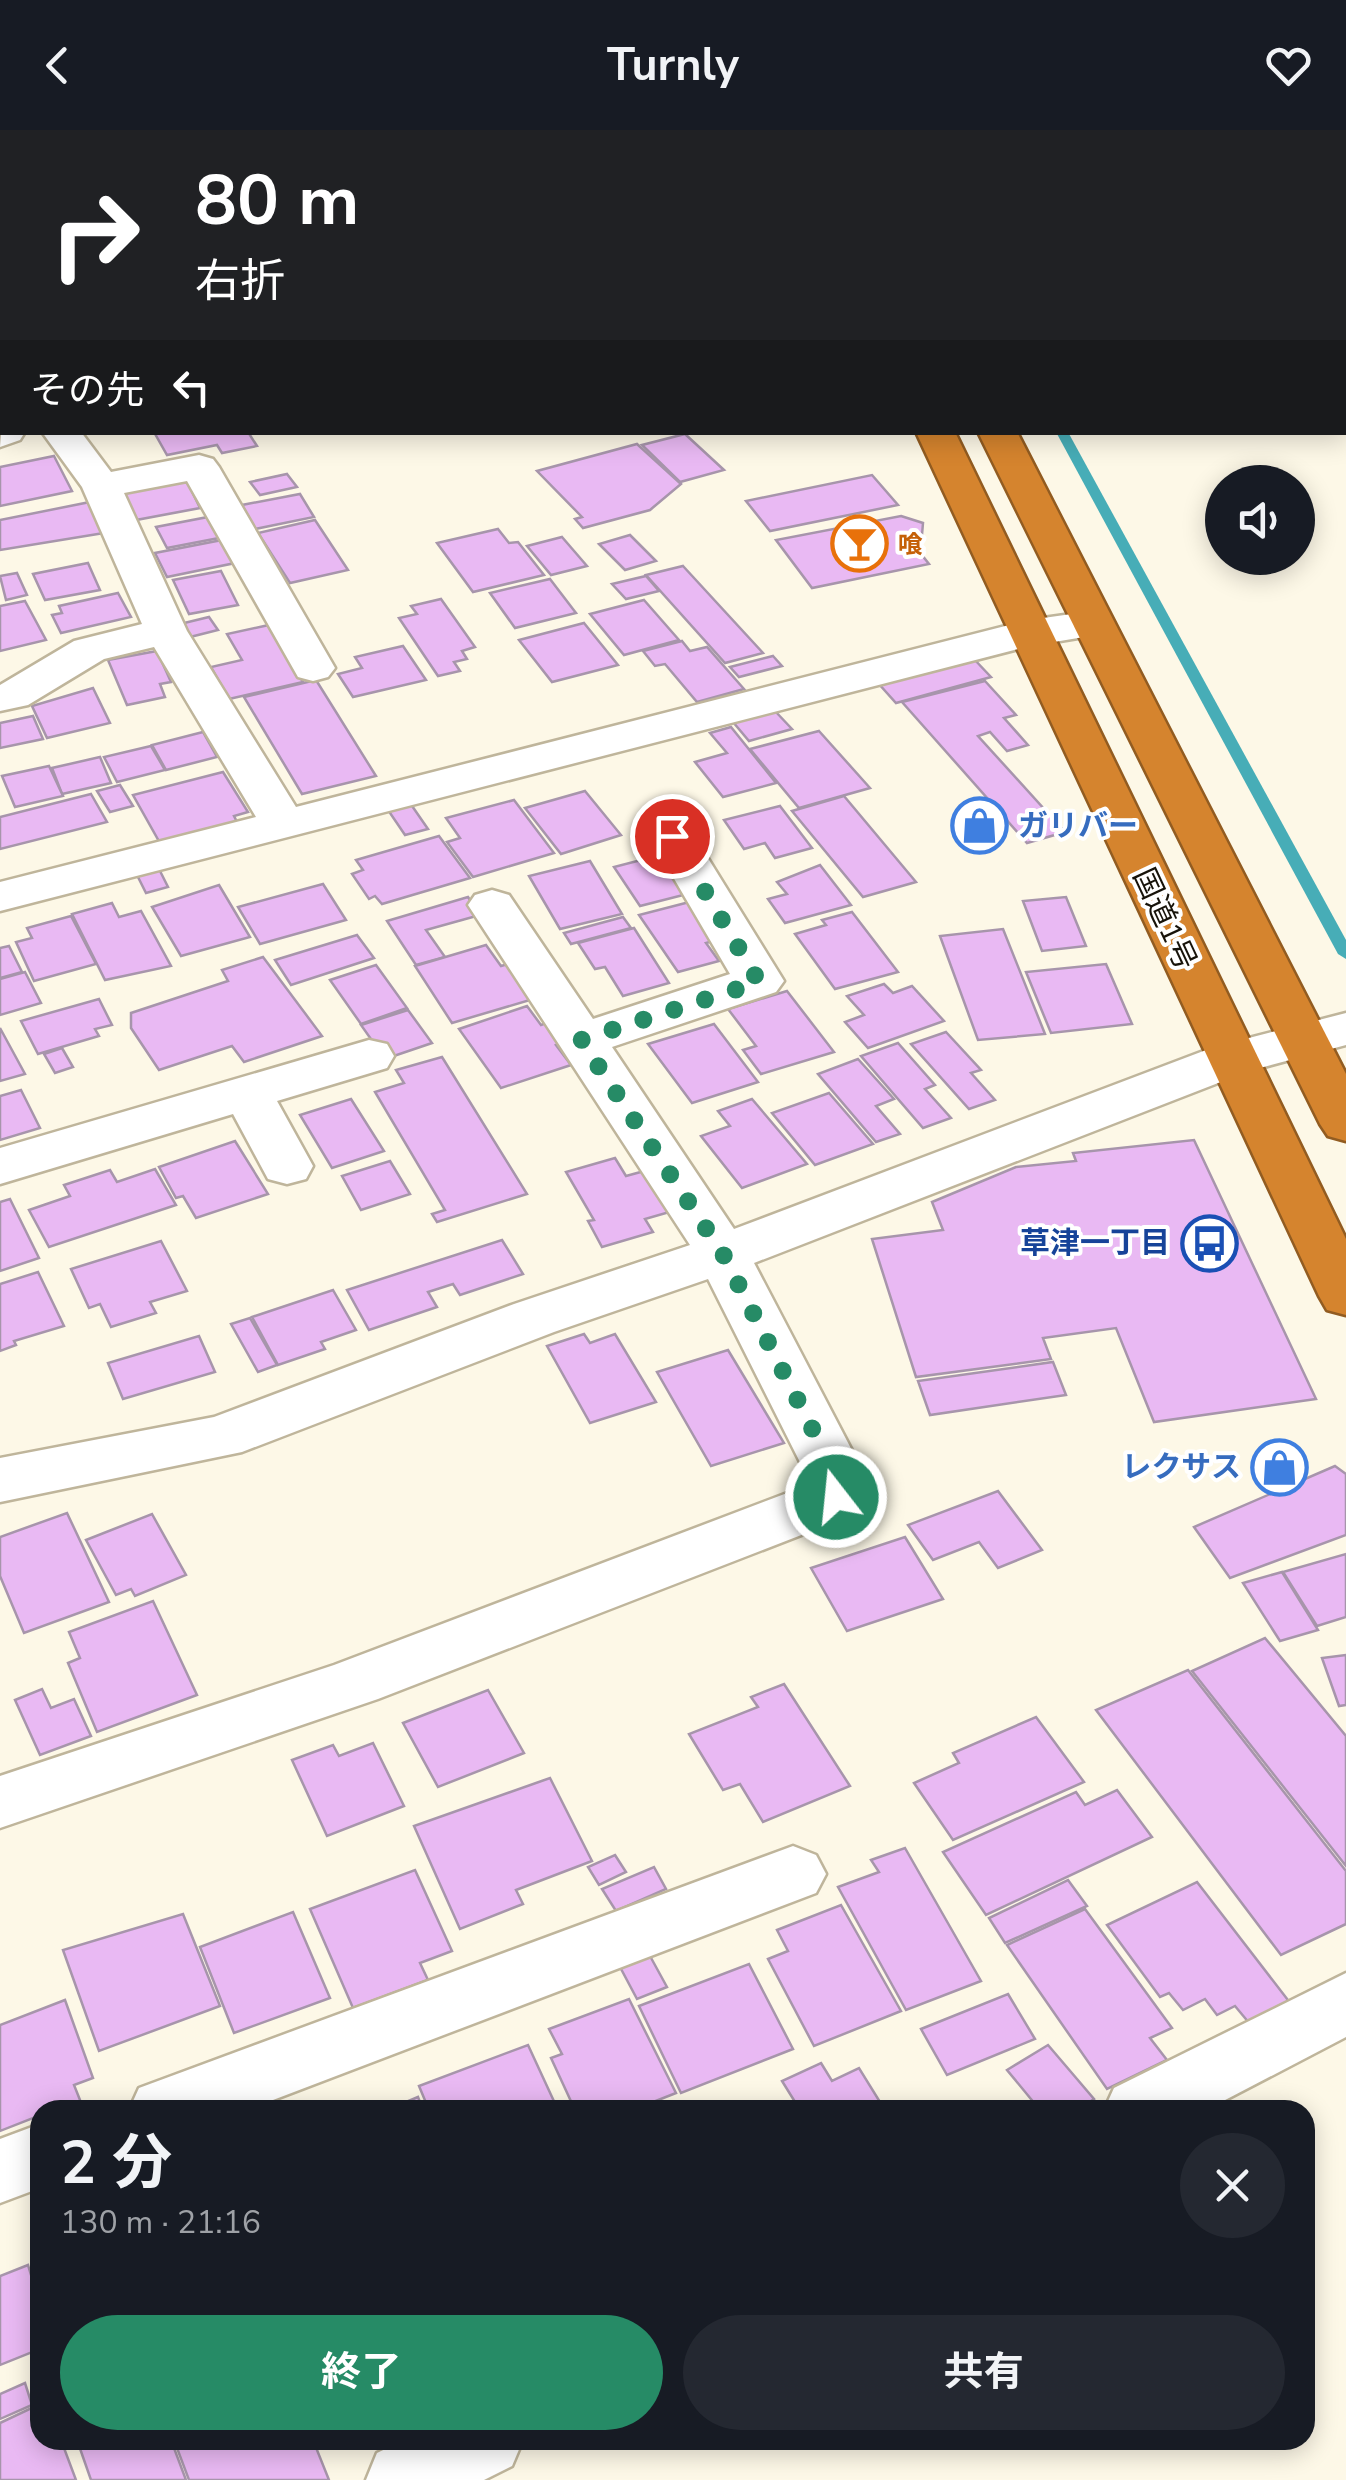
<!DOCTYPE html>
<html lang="ja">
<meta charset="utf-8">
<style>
:root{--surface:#171b24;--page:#242831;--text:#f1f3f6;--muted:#9ea1a6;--accent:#268b66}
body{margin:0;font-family:"Nunito Sans","Noto Sans JP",sans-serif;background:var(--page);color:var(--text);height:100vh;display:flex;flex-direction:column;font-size:38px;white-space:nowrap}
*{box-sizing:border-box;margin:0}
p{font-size:32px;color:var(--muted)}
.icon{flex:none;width:55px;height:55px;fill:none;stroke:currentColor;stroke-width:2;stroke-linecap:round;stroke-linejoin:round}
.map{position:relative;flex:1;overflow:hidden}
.panel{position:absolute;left:30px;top:1970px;width:1285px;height:350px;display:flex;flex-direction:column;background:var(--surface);border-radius:30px;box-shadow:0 5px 25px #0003}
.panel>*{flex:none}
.hud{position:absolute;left:0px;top:0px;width:1348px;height:305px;box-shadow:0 5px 25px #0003;background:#202124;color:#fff;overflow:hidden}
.controls{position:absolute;left:1205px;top:335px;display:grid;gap:20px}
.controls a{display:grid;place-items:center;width:110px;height:110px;border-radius:50%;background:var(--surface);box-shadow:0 5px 25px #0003;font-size:50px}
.pin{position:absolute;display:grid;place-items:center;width:85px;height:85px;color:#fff;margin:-42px;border:5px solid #fff;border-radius:50%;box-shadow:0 2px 10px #0007}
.me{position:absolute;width:110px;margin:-55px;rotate:344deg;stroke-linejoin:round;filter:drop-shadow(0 0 8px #0008)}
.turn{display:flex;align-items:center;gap:35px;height:210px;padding:0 30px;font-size:45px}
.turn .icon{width:130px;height:130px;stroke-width:2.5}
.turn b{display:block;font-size:70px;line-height:85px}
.then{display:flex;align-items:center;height:95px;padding:0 30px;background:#0003;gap:20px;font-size:38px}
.round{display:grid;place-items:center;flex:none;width:105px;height:105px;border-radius:52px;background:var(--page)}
.head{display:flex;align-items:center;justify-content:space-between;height:170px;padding:0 30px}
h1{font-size:60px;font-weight:700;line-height:75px}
.button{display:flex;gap:20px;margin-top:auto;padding:20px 30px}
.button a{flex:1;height:115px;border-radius:60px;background:var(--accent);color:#fff;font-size:40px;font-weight:700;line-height:115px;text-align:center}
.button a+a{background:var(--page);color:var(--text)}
header{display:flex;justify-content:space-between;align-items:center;height:130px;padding:0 30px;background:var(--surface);font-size:45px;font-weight:700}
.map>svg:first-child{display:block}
</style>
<header><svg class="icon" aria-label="back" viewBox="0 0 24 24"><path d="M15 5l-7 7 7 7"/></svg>Turnly<svg class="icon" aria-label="heart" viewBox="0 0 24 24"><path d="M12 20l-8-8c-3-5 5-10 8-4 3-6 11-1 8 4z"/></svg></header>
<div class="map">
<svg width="1346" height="2350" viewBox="0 0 1346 2350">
<rect width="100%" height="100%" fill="#fdf8e7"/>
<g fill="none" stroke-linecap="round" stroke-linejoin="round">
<g fill="#47adb7" fill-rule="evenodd">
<polygon points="1221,0 1234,0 1235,2 1223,2"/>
<polygon points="1056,302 1068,302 1346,810 1346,829 1338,824"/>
</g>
</g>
<g fill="#e9b9f3" stroke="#a795ab" stroke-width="2.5">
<polygon points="154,302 248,302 257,316 222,323 217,315 167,325"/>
<polygon points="685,304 724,340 680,352 642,315"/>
<polygon points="637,314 681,354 650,380 583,398 575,389 582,387 537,341"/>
<polygon points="54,326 72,361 0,376 0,337"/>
<polygon points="287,344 297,357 260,365 250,352"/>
<polygon points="872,345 898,375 770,401 746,371"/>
<polygon points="187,351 200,378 136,390 123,363"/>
<polygon points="300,364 314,387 255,399 242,375"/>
<polygon points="95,371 110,402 0,420 0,390"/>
<polygon points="901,386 923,393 922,405 910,410 929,434 812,458 776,410"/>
<polygon points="208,387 219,408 167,418 156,397"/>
<polygon points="315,390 348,440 290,453 258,403"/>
<polygon points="498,399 509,413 518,412 544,445 473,462 437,413"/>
<polygon points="630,405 656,431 625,440 599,414"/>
<polygon points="562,407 587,436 551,445 527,416"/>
<polygon points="222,410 235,433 167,447 155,423"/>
<polygon points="88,433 100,460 45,470 33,444"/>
<polygon points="683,436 763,523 725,533 646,445"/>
<polygon points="221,441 238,475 189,484 173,450"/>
<polygon points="17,443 27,465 6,470 0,446"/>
<polygon points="646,446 659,461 626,469 612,454"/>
<polygon points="550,449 576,483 515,498 490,463"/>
<polygon points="118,463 131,487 61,503 52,485 62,483 59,476"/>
<polygon points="441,469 475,517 462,521 467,529 454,532 460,541 438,546 399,488 417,484 411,476"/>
<polygon points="644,470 679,510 624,525 590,484"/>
<polygon points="25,471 46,510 0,521 0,476"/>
<polygon points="209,487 218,500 190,507 180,494"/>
<polygon points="584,493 618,535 552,552 519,510"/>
<polygon points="269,495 303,552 229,569 211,537 242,530 227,504"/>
<polygon points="682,511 690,521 707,517 744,559 697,572 665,534 655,536 643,521"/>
<polygon points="403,516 426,550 353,567 338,544 362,538 355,527"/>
<polygon points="157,521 171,552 160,554 165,567 127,575 108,530"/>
<polygon points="773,526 782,536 739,547 730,537"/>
<polygon points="973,528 991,547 896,573 878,553"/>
<polygon points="316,550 376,646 302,664 244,567"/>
<polygon points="985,551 1016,585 1004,588 1028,615 1007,621 990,602 978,606 1065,702 1027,713 902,572"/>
<polygon points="93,558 110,593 47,608 32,576"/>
<polygon points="775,581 792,599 749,611 733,592"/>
<polygon points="33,586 43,609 0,618 0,593"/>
<polygon points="731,597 776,653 723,667 695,632 727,623 710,603"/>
<polygon points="819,601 870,658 799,678 750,619"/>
<polygon points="203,602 217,627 166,640 152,615"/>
<polygon points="151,616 165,640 117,652 104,627"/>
<polygon points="100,627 111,653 62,664 52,638"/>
<polygon points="49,636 63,666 15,677 2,646"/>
<polygon points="223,642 248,682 234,686 237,692 160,713 133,665"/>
<polygon points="120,655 133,676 110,682 97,661"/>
<polygon points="585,661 621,705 561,724 525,678"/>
<polygon points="91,664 107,692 0,719 0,687"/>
<polygon points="844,666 916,752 863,767 792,681"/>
<polygon points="514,670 554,723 473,747 447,712 460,708 446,688"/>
<polygon points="410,673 428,699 405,705 388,680"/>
<polygon points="780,676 812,718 775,728 765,713 744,719 724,690"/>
<polygon points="439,706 470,748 382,774 375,766 369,769 352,744 363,740 356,730"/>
<polygon points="672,722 699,761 640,776 614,737"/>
<polygon points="590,731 622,784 560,799 529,746"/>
<polygon points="820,735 851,775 785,793 768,769 787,764 777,752"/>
<polygon points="158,737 168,757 146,763 136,743"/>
<polygon points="323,754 346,790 260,814 238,777"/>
<polygon points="219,755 250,807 181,826 152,777"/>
<polygon points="468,767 480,785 426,800 445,827 416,835 387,791"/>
<polygon points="1066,767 1086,816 1042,821 1023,771"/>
<polygon points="705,768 732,806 706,813 719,831 678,842 639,785"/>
<polygon points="112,773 119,787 141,781 171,836 105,850 72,784"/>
<polygon points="852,782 898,842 835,859 795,804 826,795 822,790"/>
<polygon points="71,786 96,834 34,851 16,812 32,808 27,798"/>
<polygon points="623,787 631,798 571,814 564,803"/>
<polygon points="634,798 669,853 623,866 605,837 595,839 578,813"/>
<polygon points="1003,799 1045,904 978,910 940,806"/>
<polygon points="357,805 374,828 291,855 275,830"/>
<polygon points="486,815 501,836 515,832 540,867 452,893 415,836"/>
<polygon points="9,816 22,842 0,848 0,818"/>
<polygon points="263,827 322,906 244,932 232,916 159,940 131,898 131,883 228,851 222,840"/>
<polygon points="1106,834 1132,894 1051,903 1026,842"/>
<polygon points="376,835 407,878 361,894 330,850"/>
<polygon points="25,842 41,873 0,885 0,849"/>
<polygon points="884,854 893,863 912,856 944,891 868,918 845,892 864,885 847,866"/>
<polygon points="787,861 834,922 761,944 743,920 756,916 728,879"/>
<polygon points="99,869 112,895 95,899 99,906 38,924 21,891"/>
<polygon points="527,876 541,895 552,891 567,911 556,915 571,935 501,958 459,899"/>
<polygon points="408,880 432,913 385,929 361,895"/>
<polygon points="714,894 758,952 692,973 648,914"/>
<polygon points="0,898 25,944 0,951"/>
<polygon points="946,902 981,940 971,943 995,970 969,979 911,914"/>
<polygon points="898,913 935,955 925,959 951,988 923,998 861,926"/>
<polygon points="62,918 73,937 55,943 44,924"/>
<polygon points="442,927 527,1064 437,1092 432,1084 445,1080 375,962 404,953 396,940"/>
<polygon points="858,929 894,969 876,976 900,1004 876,1012 818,944"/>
<polygon points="21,960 40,998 0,1010 0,966"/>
<polygon points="829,963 873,1014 815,1035 772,983"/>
<polygon points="351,969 384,1021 332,1038 300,985"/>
<polygon points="752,969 807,1034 742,1058 701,1006 730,996 718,981"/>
<polygon points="1194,1010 1316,1269 1154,1292 1116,1198 1043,1208 1051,1229 916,1247 872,1109 943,1100 932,1072 1016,1037 1076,1031 1073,1023"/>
<polygon points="235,1011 268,1064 196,1088 183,1066 176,1068 159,1037"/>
<polygon points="615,1028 626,1046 648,1040 673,1081 645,1089 653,1102 602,1117 588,1091 594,1090 566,1042"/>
<polygon points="390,1031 410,1064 361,1080 342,1046"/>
<polygon points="155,1039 176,1075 49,1117 29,1080 70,1066 64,1055 110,1040 117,1052"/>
<polygon points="10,1069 39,1128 0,1141 0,1072"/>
<polygon points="502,1110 523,1144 460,1165 453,1154 428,1162 437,1177 369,1200 347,1160"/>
<polygon points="161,1111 187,1161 150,1172 156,1183 111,1197 100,1174 89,1178 71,1139"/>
<polygon points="38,1142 64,1196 14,1211 16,1215 0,1221 0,1154"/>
<polygon points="333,1160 356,1200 321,1212 325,1219 278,1235 252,1187"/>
<polygon points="250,1188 277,1235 258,1242 231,1194"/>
<polygon points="584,1204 590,1213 615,1204 656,1272 590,1293 547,1216"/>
<polygon points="199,1206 215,1242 123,1269 108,1233"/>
<polygon points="728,1220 784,1313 711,1336 657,1242"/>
<polygon points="1053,1232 1066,1265 930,1285 918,1251"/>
<polygon points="1335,1336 1346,1344 1346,1405 1230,1448 1194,1397"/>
<polygon points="998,1361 1042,1420 998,1438 979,1412 933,1430 908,1395"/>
<polygon points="67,1383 109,1472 24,1503 0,1446 0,1407"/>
<polygon points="152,1384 186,1445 135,1466 131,1459 116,1465 86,1410"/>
<polygon points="905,1407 943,1469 847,1501 811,1438"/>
<polygon points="1346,1424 1346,1487 1317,1496 1283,1442"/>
<polygon points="1282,1442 1318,1500 1280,1511 1243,1453"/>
<polygon points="153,1471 197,1565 97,1602 68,1533 80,1528 69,1502"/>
<polygon points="1265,1508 1346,1606 1346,1736 1192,1541"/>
<polygon points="1346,1525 1346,1575 1339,1576 1322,1528"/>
<polygon points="1188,1540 1346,1741 1346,1794 1281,1825 1096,1580"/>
<polygon points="784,1554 850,1656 763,1692 740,1654 723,1660 689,1604 758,1577 751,1567"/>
<polygon points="42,1559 51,1578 74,1569 91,1606 40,1625 15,1570"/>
<polygon points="488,1560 524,1623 438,1657 403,1593"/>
<polygon points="1036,1587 1084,1652 953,1710 914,1653 959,1633 953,1623"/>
<polygon points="373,1613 404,1676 327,1706 292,1630 333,1615 339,1626"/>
<polygon points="550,1648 592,1731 516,1760 523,1774 460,1799 414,1696"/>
<polygon points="1117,1660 1152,1707 986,1785 943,1722 1076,1662 1085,1675"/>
<polygon points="905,1718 981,1851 906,1880 838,1757 879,1742 871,1730"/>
<polygon points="615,1725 626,1742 599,1755 588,1737"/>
<polygon points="654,1737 666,1759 616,1781 602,1759"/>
<polygon points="415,1740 452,1821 420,1833 428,1850 353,1878 310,1779"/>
<polygon points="1068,1750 1087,1776 1005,1813 989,1788"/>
<polygon points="1197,1752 1291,1874 1250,1894 1235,1876 1217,1885 1205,1869 1183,1880 1169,1863 1160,1867 1107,1795"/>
<polygon points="841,1775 901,1881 814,1916 768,1829 788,1821 777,1800"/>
<polygon points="1085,1779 1172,1898 1150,1908 1167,1930 1107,1959 1007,1815"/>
<polygon points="293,1782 330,1868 234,1903 200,1817"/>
<polygon points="183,1784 220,1876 99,1921 63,1820"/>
<polygon points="650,1826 667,1857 637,1869 620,1837"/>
<polygon points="749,1834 793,1919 681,1963 639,1876"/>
<polygon points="1008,1864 1035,1909 947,1945 921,1899"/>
<polygon points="629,1869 676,1963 633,1980 575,1980 551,1928 562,1924 549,1899"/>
<polygon points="65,1870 93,1948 74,1955 84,1980 40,1980 40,1990 38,1986 0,2001 0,1895"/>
<polygon points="528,1915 558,1980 429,1980 419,1956"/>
<polygon points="1048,1915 1094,1969 1077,1980 1040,1980 1007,1940"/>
<polygon points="821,1933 832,1951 859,1938 880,1972 865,1980 800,1980 782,1951"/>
<polygon points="418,1967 423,1980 387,1980"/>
<polygon points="28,2135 40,2175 40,2219 0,2235 0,2146"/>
<polygon points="25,2253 32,2275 0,2289 0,2264"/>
<polygon points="40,2274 40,2310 61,2310 76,2350 0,2350 0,2293"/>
<polygon points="77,2310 171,2310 186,2350 91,2350"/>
<polygon points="174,2310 313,2310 329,2350 189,2350"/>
</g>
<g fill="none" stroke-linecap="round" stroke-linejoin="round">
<defs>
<g id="minor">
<polygon points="1346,3 1346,24 1345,24 1345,3"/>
<polygon points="0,113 2,114 2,140 0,139"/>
<polygon points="2,291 2,302 25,302 20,310 0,317"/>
<polygon points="42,302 81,302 111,342 199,325 213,329 219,337 335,538 328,547 313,551 298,547 187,351 124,363 187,501 296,677 1029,490 1093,481 1108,485 1114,494 1108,503 1030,516 0,781 0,752 256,687 154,517 104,529 28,575 0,581 0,555 74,511 142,494 82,357"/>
<polygon points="672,692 688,696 784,851 776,862 612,917 734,1099 1214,917 1346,883 1346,915 1249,941 754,1133 869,1353 858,1383 378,1569 0,1698 0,1646 334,1535 811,1354 708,1149 554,1202 242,1322 0,1372 0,1328 214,1287 514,1174 690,1115 468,775 475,765 492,760 509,765 593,889 730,844 649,706 656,696"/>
<polygon points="369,910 387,914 394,926 387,938 277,971 313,1036 306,1049 287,1054 268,1049 233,984 0,1054 0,1018"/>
<polygon points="793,1716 816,1725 826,1744 816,1763 247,1980 129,1980 139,1958"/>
<polygon points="1346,1843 1346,1907 1206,1980 1104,1980 1114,1958"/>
<polygon points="40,1994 40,2058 0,2073 0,2009"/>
<polygon points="404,2310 523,2310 512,2336 484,2350 366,2350 377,2323"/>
</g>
<g id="highway">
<polygon points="769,0 803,0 805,2 771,2"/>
<polygon points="825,0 859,0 860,2 827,2"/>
<polygon points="916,302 955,302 1346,1109 1346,1185 1327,1180 1319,1166"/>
<polygon points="978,302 1017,302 1346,944 1346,1011 1328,1006 1320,994"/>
</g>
</defs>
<use href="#minor" stroke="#bfb59b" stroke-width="5"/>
<use href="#highway" stroke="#925c21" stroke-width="5"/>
<use href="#minor" fill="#fff" fill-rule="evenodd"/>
<use href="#highway" fill="#d5842e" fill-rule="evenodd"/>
</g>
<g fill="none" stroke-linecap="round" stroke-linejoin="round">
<polyline stroke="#268b66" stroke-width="18" stroke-dasharray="0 32.4" points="672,706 759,852 581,910 723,1124 840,1353 836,1367"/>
</g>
<defs>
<symbol id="bar-ring" viewBox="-11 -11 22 22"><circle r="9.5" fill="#fff" stroke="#e8710a" stroke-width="1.5"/><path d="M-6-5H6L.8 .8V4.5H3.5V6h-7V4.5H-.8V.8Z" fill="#e8710a"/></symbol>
<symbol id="shop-ring" viewBox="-11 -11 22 22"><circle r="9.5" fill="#fff" stroke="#3f7fe0" stroke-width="1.5"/><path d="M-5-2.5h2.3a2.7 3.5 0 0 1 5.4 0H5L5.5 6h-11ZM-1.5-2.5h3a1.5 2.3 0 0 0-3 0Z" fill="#3f7fe0"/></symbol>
<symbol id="bus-ring" viewBox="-11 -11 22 22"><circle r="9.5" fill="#fff" stroke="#1a4fb4" stroke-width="1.5"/><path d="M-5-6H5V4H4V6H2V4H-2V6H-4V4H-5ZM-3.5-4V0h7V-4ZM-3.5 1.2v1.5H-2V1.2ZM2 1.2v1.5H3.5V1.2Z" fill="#1a4fb4"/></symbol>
</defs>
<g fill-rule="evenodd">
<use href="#bar-ring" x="828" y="382" width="63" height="63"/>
<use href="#shop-ring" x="948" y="664" width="63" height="63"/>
<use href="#bus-ring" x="1178" y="1082" width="63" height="63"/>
<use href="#shop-ring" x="1248" y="1306" width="63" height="63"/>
</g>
<g text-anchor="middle" stroke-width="8" stroke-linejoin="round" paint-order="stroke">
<g font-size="25" font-weight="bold" fill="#c56008" stroke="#fff" text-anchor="start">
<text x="898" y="423">喰</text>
</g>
<g font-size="30" font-weight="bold" fill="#366cbe" stroke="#fff" text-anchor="start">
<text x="1018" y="706">ガリバー</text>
<text x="1241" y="1347" text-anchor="end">レクサス</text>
</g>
<g font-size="30" fill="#17130a" stroke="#fff">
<text transform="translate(1165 789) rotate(65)" y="10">国道1号</text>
</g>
<g font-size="30" font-weight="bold" fill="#164399" stroke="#fff" text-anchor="end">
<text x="1170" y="1123">草津一丁目</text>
</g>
</g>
</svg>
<div class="controls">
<a><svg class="icon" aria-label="sound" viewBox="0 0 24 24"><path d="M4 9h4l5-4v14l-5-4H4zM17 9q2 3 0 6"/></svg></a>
</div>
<div class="pin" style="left:672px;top:706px;background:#d93025"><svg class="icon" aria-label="arrive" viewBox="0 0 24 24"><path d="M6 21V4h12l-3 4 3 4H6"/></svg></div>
<svg class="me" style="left:836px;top:1367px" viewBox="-20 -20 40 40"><circle r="17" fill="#268b66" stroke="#fff" stroke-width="3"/><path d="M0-11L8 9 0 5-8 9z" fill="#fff"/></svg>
<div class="hud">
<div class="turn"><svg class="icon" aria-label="right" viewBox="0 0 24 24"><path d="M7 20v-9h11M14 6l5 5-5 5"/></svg><div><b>80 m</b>右折</div></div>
<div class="then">その先<svg class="icon" aria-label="left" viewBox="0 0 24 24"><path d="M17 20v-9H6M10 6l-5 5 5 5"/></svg></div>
</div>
<section class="panel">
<div class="head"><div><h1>2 分</h1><p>130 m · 21:16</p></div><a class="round"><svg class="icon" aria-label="close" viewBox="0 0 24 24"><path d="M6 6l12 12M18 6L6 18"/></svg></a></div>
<div class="button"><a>終了</a><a>共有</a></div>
</section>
</div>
